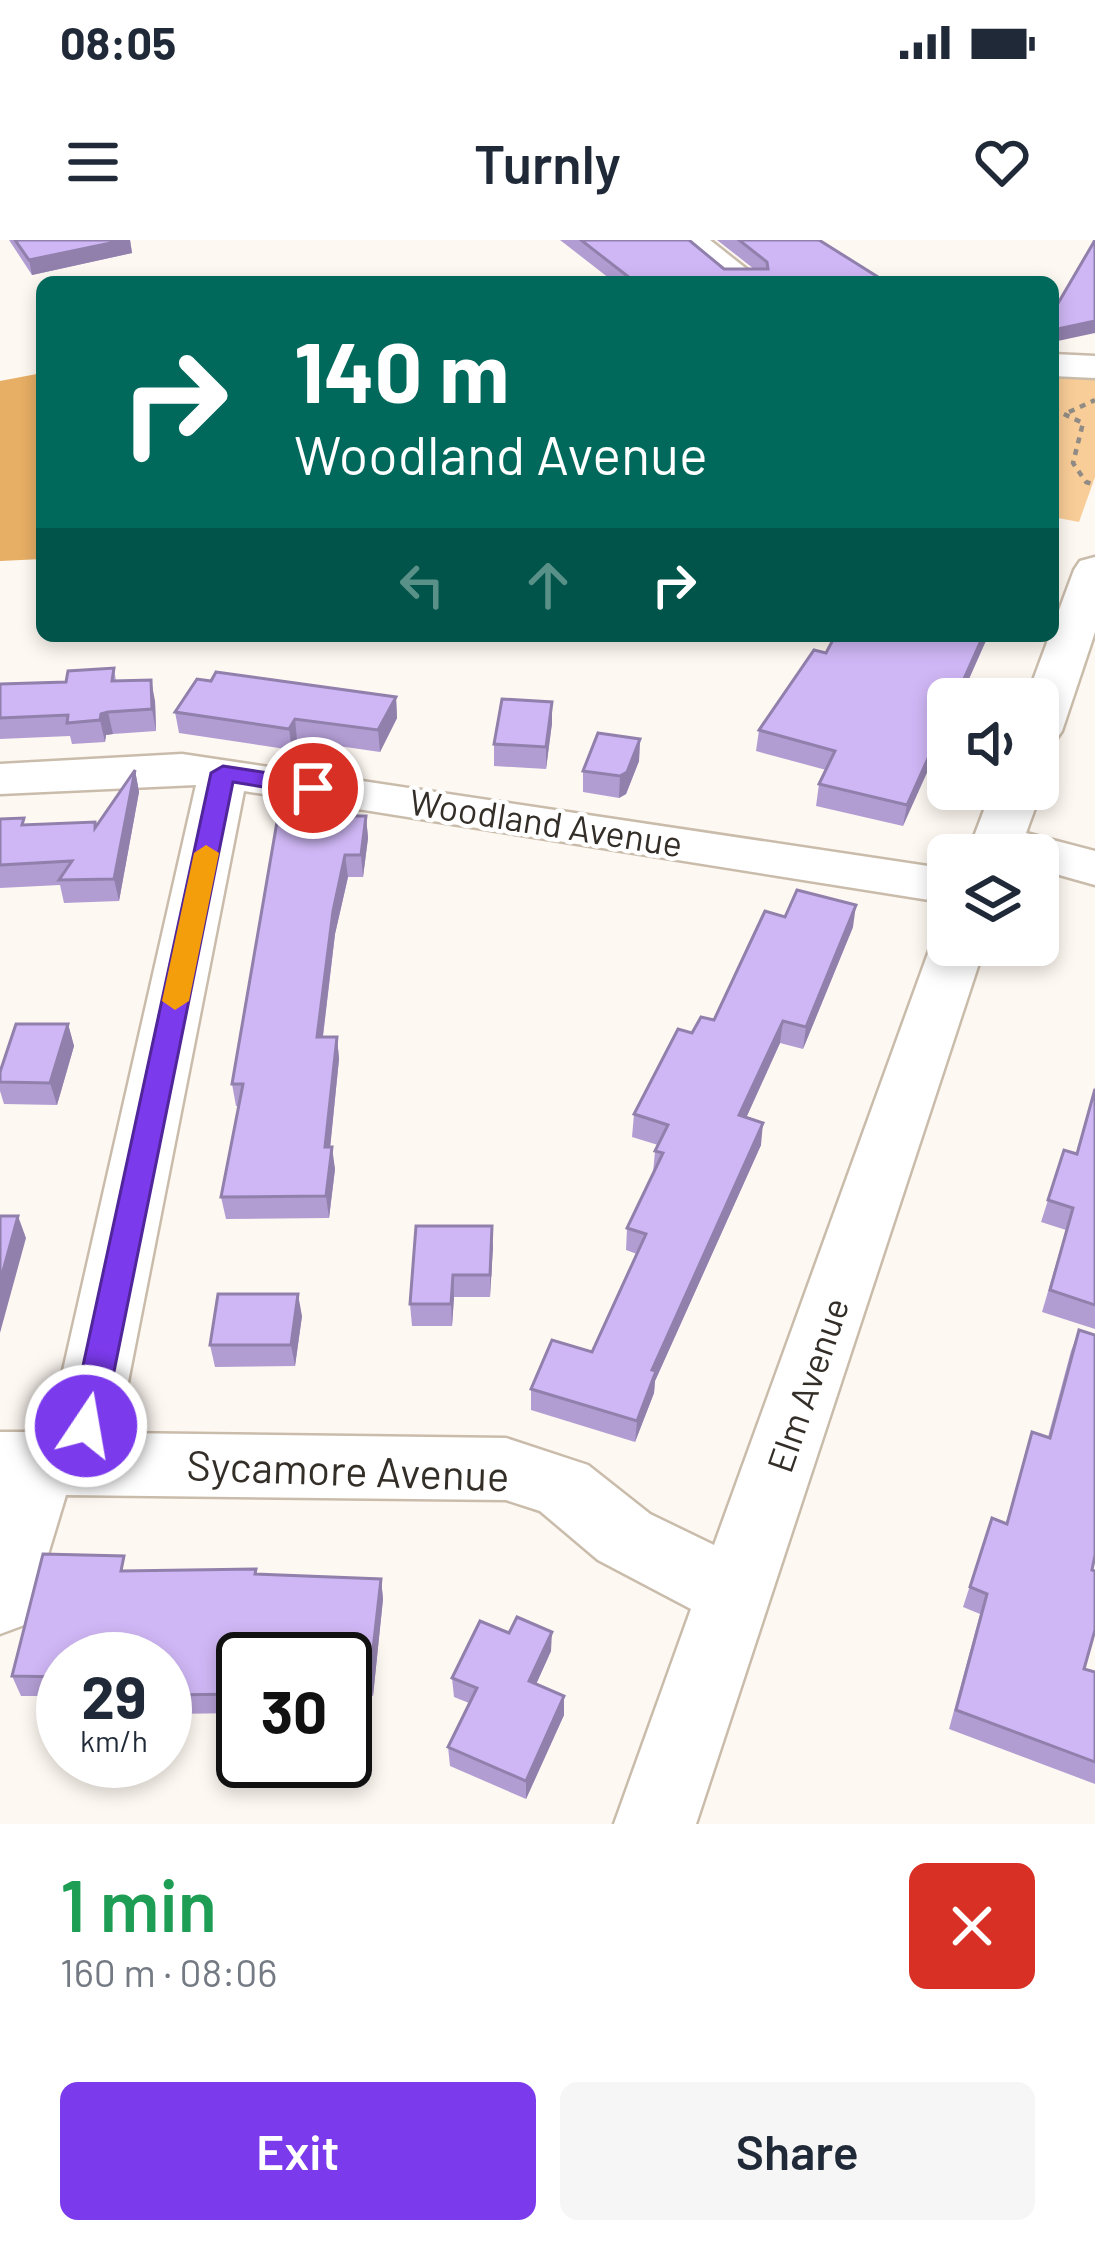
<!DOCTYPE html>
<meta charset="utf-8">
<style>
:root{--surface:#fff;--page:#f6f6f7;--text:#1f2937;--muted:#747a83;--accent:#7c3aed}
body{margin:0;font-family:Barlow,sans-serif;background:var(--page);color:var(--text);height:100vh;display:flex;flex-direction:column;font-size:45px;white-space:nowrap}
*{box-sizing:border-box;margin:0}
p{font-size:39px;color:var(--muted)}
.icon{flex:none;width:66px;height:66px;fill:none;stroke:currentColor;stroke-width:2;stroke-linecap:round;stroke-linejoin:round}
.map{position:relative;height:1584px;overflow:hidden}
.sheet{display:flex;flex-direction:column;background:var(--surface);flex:1}
.sheet>*{flex:none}
.banner{position:absolute;left:36px;top:36px;width:1023px;height:366px;border-radius:18px;box-shadow:0 6px 18px #0003;background:#00695c;color:#fff;overflow:hidden}
.controls{position:absolute;left:927px;top:438px;display:grid;gap:24px}
.controls a{display:grid;place-items:center;width:132px;height:132px;border-radius:18px;background:var(--surface);box-shadow:0 6px 18px #0003;font-size:60px}
.speed{position:absolute;left:36px;top:1392px;display:flex;gap:24px;font-size:60px;font-weight:700;text-align:center}
.speed>*{display:grid;place-content:center;width:156px;height:156px;border-radius:50%;background:var(--surface);box-shadow:0 6px 18px #0003;line-height:1}
.speed small{font-size:30px;font-weight:400}
.speed .limit{border:6px solid #111;border-radius:18px;background:#fff;color:#111}
.pin{position:absolute;display:grid;place-items:center;width:102px;height:102px;color:#fff;margin:-51px;border:6px solid #fff;border-radius:50%;box-shadow:0 3px 12px #0007}
.me{position:absolute;width:132px;margin:-66px;rotate:12deg;stroke-linejoin:round;filter:drop-shadow(0 0 9px #0008)}
.turn{display:flex;align-items:center;gap:42px;height:252px;padding:0 60px;font-size:54px}
.turn .icon{width:156px;height:156px;stroke-width:2.5}
.turn b{display:block;font-size:84px;line-height:102px}
.lanes{display:flex;align-items:center;height:114px;padding:0 60px;background:#0003;justify-content:center;gap:60px;direction:ltr}
.lanes .off{opacity:.35}
.round{display:grid;place-items:center;flex:none;width:126px;height:126px;border-radius:18px;background:var(--page)}
.summary{display:flex;align-items:center;justify-content:space-between;height:204px;padding:0 60px}
h1{font-size:72px;font-weight:600;line-height:90px;color:#1e9e55}
.primary-button{display:flex;gap:24px;margin-top:auto;padding:24px 60px}
.primary-button a{flex:1;height:138px;border-radius:18px;background:var(--accent);color:#fff;font-size:48px;font-weight:600;line-height:138px;text-align:center}
.primary-button a+a{background:var(--page);color:var(--text)}
.status{display:flex;justify-content:space-between;align-items:center;height:84px;padding:0 60px;background:var(--surface);direction:ltr}
.status svg{height:33px;fill:currentColor}
header{display:flex;justify-content:space-between;align-items:center;height:156px;padding:0 60px;background:var(--surface);font-size:54px;font-weight:600}
.map>svg:first-child{display:block}
</style>
<div class="status"><b>08:05</b><svg viewBox="0 0 49 12"><path d="M0 12V9h3v3zM5 12V6h3v6zM10 12V3h3v9zM15 12V0h3v12zM26 1h20v11H26zM47 4h2v5h-2z"/></svg></div>
<header><svg class="icon" aria-label="menu" viewBox="0 0 24 24"><path d="M4 6h16M4 12h16M4 18h16"/></svg>Turnly<svg class="icon" aria-label="heart" viewBox="0 0 24 24"><path d="M12 20l-8-8c-3-5 5-10 8-4 3-6 11-1 8 4z"/></svg></header>
<div class="map">
<svg width="1095" height="1584" viewBox="0 0 1095 1584">
<rect width="100%" height="100%" fill="#fef8f2"/>
<polygon fill="#f9cd97" points="1053,136 1095,138 1095,237 1079,282 1053,277"/>
<polygon fill="#e7ae65" points="42,133 42,319 0,321 0,141"/>
<g fill="none" stroke-linecap="round" stroke-linejoin="round">
<defs>
<g id="minor">
<polygon points="674,0 710,0 763,42 726,42"/>
<polygon points="1053,114 1095,116 1095,138 1053,136"/>
<polygon points="1095,317 1095,392 1062,491 1055,501 1038,505 1038,459 1026,459 1074,330 1080,321"/>
<polygon points="182,514 948,629 948,663 244,551 118,1193 506,1198 588,1225 650,1274 714,1305 931,705 939,692 948,690 948,705 985,705 696,1584 614,1584 691,1369 598,1320 540,1271 506,1260 66,1255 27,1384 0,1394 0,1192 49,1192 196,545 0,554 0,524"/>
<polygon points="1038,544 1042,549 1026,593 1095,611 1095,645 1038,629 1038,615 967,615 992,549 1038,549"/>
</g>
</defs>
<use href="#minor" stroke="#cabcab" stroke-width="5"/>
<g stroke="#918b85" stroke-width="4.5" stroke-dasharray="6 6" stroke-linecap="butt">
<polyline points="1053,169 1083,183 1073,223 1086,242 1095,245"/>
<polyline points="1069,172 1095,160"/>
</g>
<use href="#minor" fill="#fff" fill-rule="evenodd"/>
</g>
<g fill="#b29dd3">
<polygon points="9,0 130,0 132,13 32,35"/>
<polygon points="560,0 689,0 724,29 754,29 717,0 819,0 886,42 614,42"/>
<polygon points="988,396 960,459 948,459 903,586 816,566 819,544 826,530 756,511 759,490 826,413"/>
<polygon points="114,428 116,441 155,461 156,491 113,494 106,495 105,502 72,504 70,496 0,499 0,444 66,442"/>
<polygon points="396,457 397,478 380,512 297,500 292,510 179,493 175,472"/>
<polygon points="552,483 546,529 494,526 494,504"/>
<polygon points="640,499 639,521 626,554 619,558 583,552 583,531"/>
<polygon points="135,530 139,552 119,661 64,663 60,645 0,648 0,579 26,585 96,586"/>
<polygon points="366,576 368,598 363,637 348,637 335,694 323,797 337,797 339,819 330,907 335,929 329,978 226,979 221,957 239,866 236,866 232,844"/>
<polygon points="785,677 853,687 803,809 780,803 746,878 761,905 655,1141 654,1153 635,1202 531,1170 531,1149 592,1112 637,1014 626,1010 627,988 653,933 655,911 658,905 632,897 634,874 692,793 714,780"/>
<polygon points="68,784 74,806 57,865 4,864 0,851 0,842"/>
<polygon points="1095,847 1095,1089 1042,1072 1066,990 1041,982 1064,910 1076,914"/>
<polygon points="492,986 490,1057 454,1057 452,1086 412,1086 410,1064"/>
<polygon points="302,1076 295,1126 215,1127 210,1105"/>
<polygon points="1079,1090 1092,1330 1084,1429 1095,1432 1095,1544 949,1489 980,1374 963,1367 992,1278 1006,1283 1032,1192 1048,1197 1071,1111"/>
<polygon points="129,1331 381,1339 383,1359 373,1456 345,1455 345,1419 243,1419 243,1473 169,1474 165,1462 165,1419 63,1419 63,1456 21,1456 12,1436"/>
<polygon points="551,1411 536,1444 564,1456 564,1475 526,1559 450,1526 448,1507 469,1463 454,1457 452,1438"/>
</g>
<g fill="#9180ac">
<polygon points="125,0 130,0 132,13 32,35 29,20"/>
<polygon points="1095,81 1095,93 1053,102 1053,90"/>
<polygon points="983,396 988,396 960,459 955,459"/>
<polygon points="151,440 155,461 156,491 152,469"/>
<polygon points="396,457 397,478 380,512 378,490"/>
<polygon points="552,462 552,483 546,529 546,507"/>
<polygon points="108,472 113,494 106,495 105,502 100,480 101,474"/>
<polygon points="948,474 948,486 903,586 907,565"/>
<polygon points="295,479 297,500 292,510 289,489"/>
<polygon points="640,499 639,521 626,554 619,558 620,536"/>
<polygon points="135,530 139,552 119,661 114,639"/>
<polygon points="366,576 368,598 363,637 361,615"/>
<polygon points="345,615 348,637 335,694 320,819 317,797 333,671"/>
<polygon points="856,665 853,687 803,809 806,787"/>
<polygon points="783,781 780,803 737,898 739,875"/>
<polygon points="68,784 74,806 57,865 50,843"/>
<polygon points="337,797 339,819 328,929 325,907"/>
<polygon points="763,883 761,905 655,1141 654,1153 635,1202 637,1181 652,1130"/>
<polygon points="332,907 335,929 329,978 326,956"/>
<polygon points="18,976 26,998 0,1093 0,1042"/>
<polygon points="492,986 493,1008 490,1057 490,1035"/>
<polygon points="453,1035 454,1057 452,1086 451,1064"/>
<polygon points="298,1054 302,1076 295,1126 291,1105"/>
<polygon points="381,1339 383,1359 373,1456 370,1436"/>
<polygon points="552,1392 551,1411 529,1460 529,1441"/>
<polygon points="564,1456 564,1475 526,1559 526,1541"/>
</g>
<g fill="#cfb7f5" stroke="#9180ac" stroke-width="3">
<polygon points="15,0 125,0 29,20"/>
<polygon points="581,0 689,0 724,29 768,29 767,22 739,0 819,0 886,42 635,42"/>
<polygon points="1095,0 1095,81 1053,90 1053,72"/>
<polygon points="835,396 983,396 955,459 948,459 948,474 907,565 819,544 835,511 759,490 814,410 826,413"/>
<polygon points="114,428 112,441 151,440 152,469 108,472 101,474 100,480 67,483 68,475 0,478 0,444 66,442 68,431"/>
<polygon points="216,432 396,457 378,490 295,479 289,489 175,472 197,439 211,441"/>
<polygon points="502,459 552,462 546,507 494,504"/>
<polygon points="598,493 640,499 627,532 620,536 583,531"/>
<polygon points="135,530 114,639 59,640 72,621 0,625 0,579 24,578 22,585 95,582 95,588"/>
<polygon points="278,576 366,576 361,615 345,615 333,671 317,797 337,797 325,907 332,907 326,956 221,957 243,844 232,844"/>
<polygon points="797,650 856,665 806,787 783,781 739,875 763,883 652,1130 656,1131 637,1181 531,1149 552,1100 592,1112 646,994 627,988 663,913 655,911 668,885 634,874 678,789 692,793 701,777 714,780 765,671 785,677"/>
<polygon points="16,784 68,784 50,843 0,842 0,832"/>
<polygon points="1095,849 1095,1065 1050,1050 1073,968 1048,960 1064,910 1077,914"/>
<polygon points="0,976 18,976 0,1042"/>
<polygon points="416,986 492,986 490,1035 453,1035 451,1064 410,1064"/>
<polygon points="218,1054 298,1054 291,1105 210,1105"/>
<polygon points="1079,1090 1095,1095 1095,1315 1092,1330 1095,1331 1095,1390 1084,1429 1095,1432 1095,1522 956,1470 987,1354 970,1347 992,1278 1007,1284 1032,1192 1050,1198"/>
<polygon points="43,1314 124,1316 121,1331 256,1329 255,1334 381,1339 370,1436 345,1436 345,1419 243,1419 242,1454 165,1455 167,1425 165,1425 165,1419 63,1419 63,1437 12,1436"/>
<polygon points="517,1377 552,1392 529,1441 564,1456 526,1541 448,1507 477,1448 452,1438 480,1381 509,1393"/>
</g>
<polygon fill="#7c3aed" stroke="#51269a" stroke-width="3" points="223,526 313,540 325,548 313,555 233,542 103,1186 98,1196 86,1200 75,1196 70,1186 211,533"/>
<polygon fill="#f59e0b" points="206,605 219,613 189,761 175,770 162,761 194,613"/>
<g text-anchor="middle" stroke-width="9" stroke-linejoin="round" paint-order="stroke">
<g font-size="36" fill="#332e27" stroke="#fff">
<text transform="translate(546 583) rotate(9)" y="13">Woodland Avenue</text>
<text transform="translate(808 1145) rotate(-71)" y="13">Elm Avenue</text>
</g>
<g font-size="42" fill="#332e27" stroke="#fff">
<text transform="translate(348 1231) rotate(2)" y="15">Sycamore Avenue</text>
</g>
</g>
</svg>
<div class="controls">
<a><svg class="icon" aria-label="sound" viewBox="0 0 24 24"><path d="M4 9h4l5-4v14l-5-4H4zM17 9q2 3 0 6"/></svg></a>
<a><svg class="icon" aria-label="layers" viewBox="0 0 24 24"><path d="M12 4l9 5-9 5-9-5zM3 14l9 5 9-5"/></svg></a>
</div>
<div class="speed"><div>29<small>km/h</small></div><div class="limit">30</div></div>
<div class="pin" style="left:313px;top:548px;background:#d93025"><svg class="icon" aria-label="arrive" viewBox="0 0 24 24"><path d="M6 21V4h12l-3 4 3 4H6"/></svg></div>
<svg class="me" style="left:86px;top:1186px" viewBox="-20 -20 40 40"><circle r="17" fill="#7c3aed" stroke="#fff" stroke-width="3"/><path d="M0-11L8 9 0 5-8 9z" fill="#fff"/></svg>
<div class="banner">
<div class="turn"><svg class="icon" aria-label="right" viewBox="0 0 24 24"><path d="M7 20v-9h11M14 6l5 5-5 5"/></svg><div><b>140 m</b>Woodland Avenue</div></div>
<div class="lanes"><svg class="icon off" aria-label="left" viewBox="0 0 24 24"><path d="M17 20v-9H6M10 6l-5 5 5 5"/></svg><svg class="icon off" aria-label="ahead" viewBox="0 0 24 24"><path d="M12 20V5M6 11l6-6 6 6"/></svg><svg class="icon" aria-label="right" viewBox="0 0 24 24"><path d="M7 20v-9h11M14 6l5 5-5 5"/></svg></div>
</div>
</div>
<section class="sheet">
<div class="summary"><div><h1>1 min</h1><p>160 m · 08:06</p></div><a class="round" style="background:#d93025;color:#fff"><svg class="icon" aria-label="close" viewBox="0 0 24 24"><path d="M6 6l12 12M18 6L6 18"/></svg></a></div>
<div class="primary-button"><a>Exit</a><a>Share</a></div>
</section>
